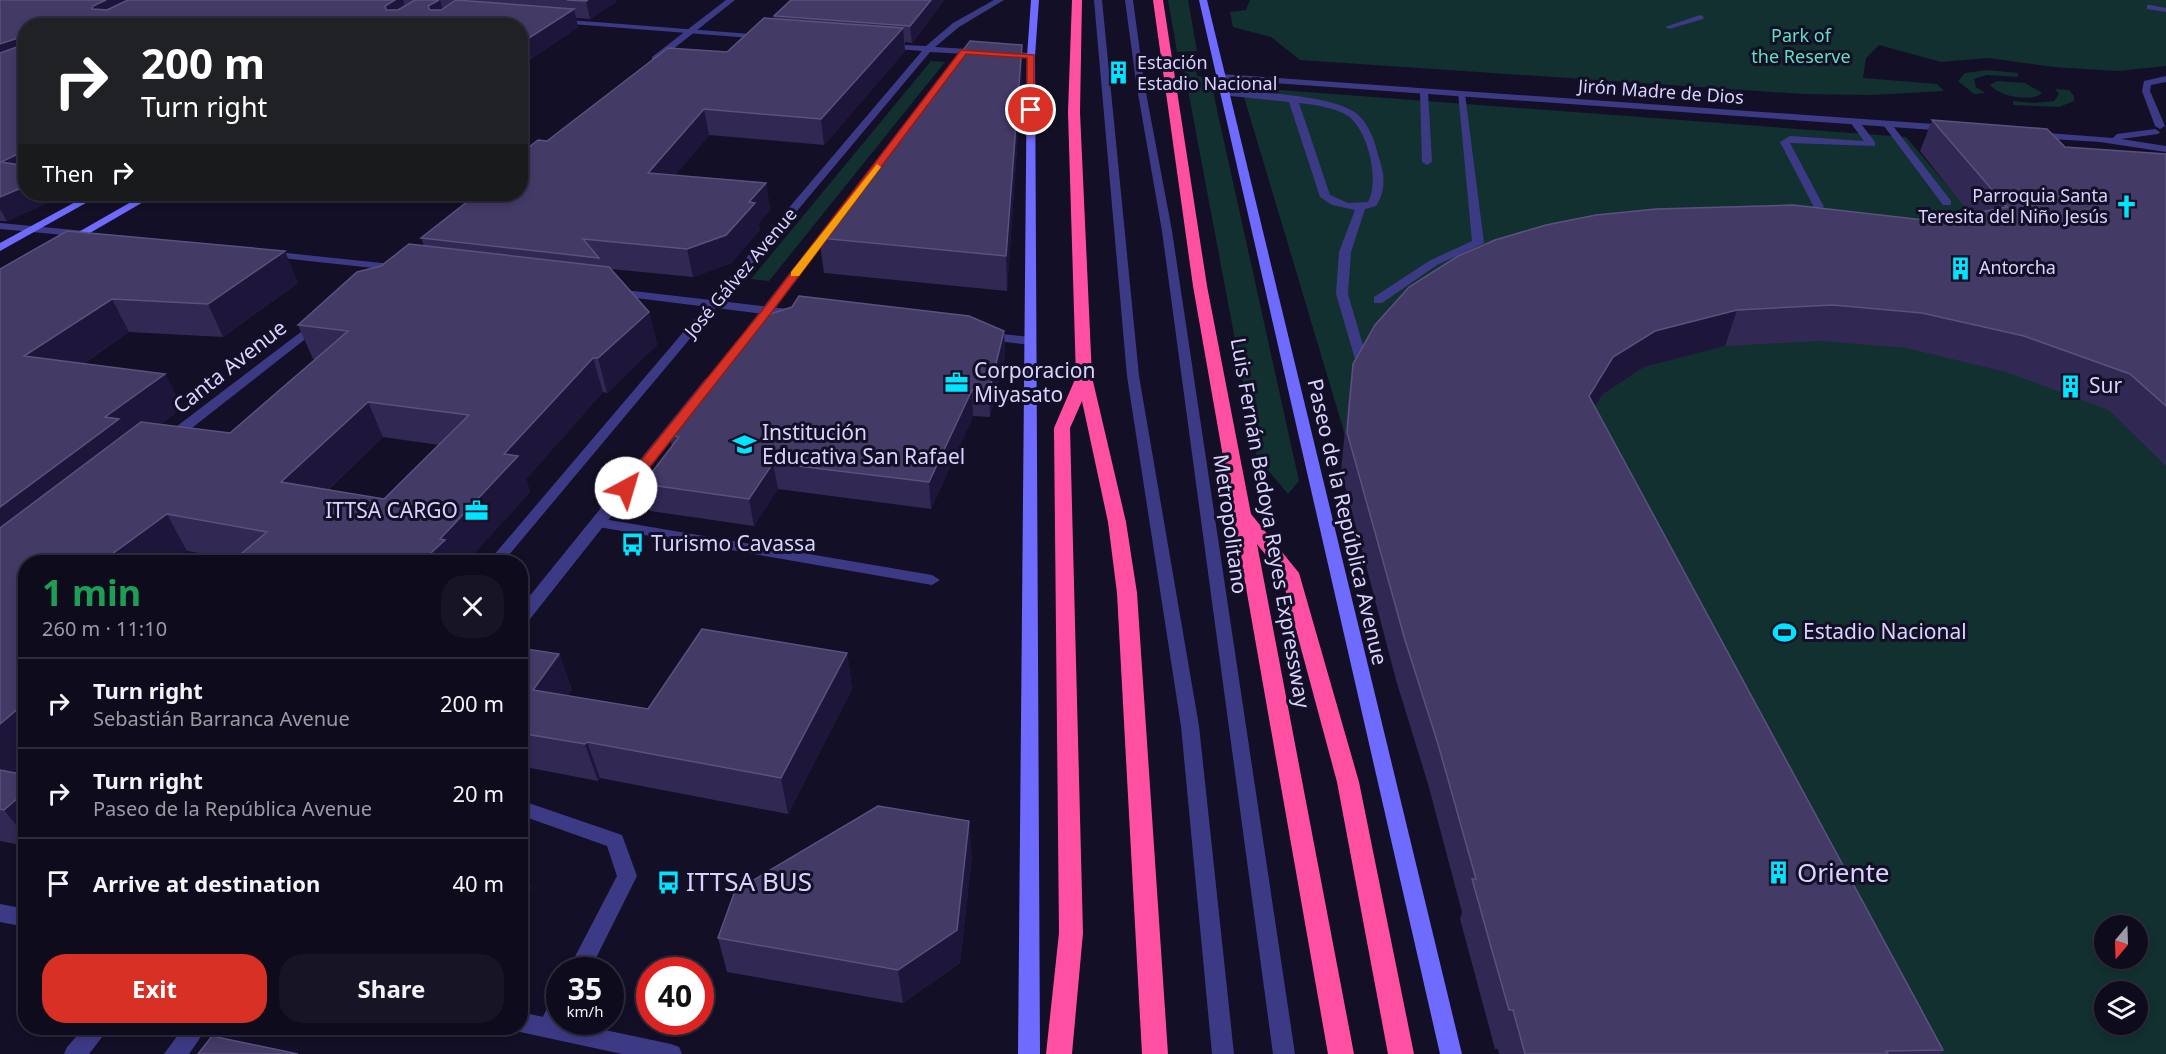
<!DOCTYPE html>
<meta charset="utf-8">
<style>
:root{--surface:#0e0b1c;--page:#171425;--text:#f1f3f6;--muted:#9b9ba3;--line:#2e2b3b;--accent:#d93025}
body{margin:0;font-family:"Noto Sans",sans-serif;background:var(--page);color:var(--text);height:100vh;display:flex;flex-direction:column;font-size:22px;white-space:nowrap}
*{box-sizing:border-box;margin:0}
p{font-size:20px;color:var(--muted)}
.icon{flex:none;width:33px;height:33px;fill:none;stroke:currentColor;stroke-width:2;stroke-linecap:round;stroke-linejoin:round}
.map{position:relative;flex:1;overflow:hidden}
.sheet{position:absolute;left:18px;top:555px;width:510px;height:480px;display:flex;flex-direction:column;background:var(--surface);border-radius:24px;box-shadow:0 3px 9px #0003,0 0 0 2px var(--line)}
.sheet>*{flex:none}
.guide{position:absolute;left:18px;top:18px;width:510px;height:183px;border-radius:24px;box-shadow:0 3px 9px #0003,0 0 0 2px var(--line);background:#202124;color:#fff;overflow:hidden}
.needle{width:39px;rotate:199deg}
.buttons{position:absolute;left:2094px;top:915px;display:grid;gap:12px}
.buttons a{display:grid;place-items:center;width:54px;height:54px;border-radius:50%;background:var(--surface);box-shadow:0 3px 9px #0003,0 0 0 2px var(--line);font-size:30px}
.speed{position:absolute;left:546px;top:957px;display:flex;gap:12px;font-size:30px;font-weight:700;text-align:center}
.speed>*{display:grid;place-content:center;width:78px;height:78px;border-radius:50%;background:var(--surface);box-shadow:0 3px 9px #0003,0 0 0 2px var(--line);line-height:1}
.speed small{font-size:15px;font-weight:400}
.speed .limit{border:9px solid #d22;background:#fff;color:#111}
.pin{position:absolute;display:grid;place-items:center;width:51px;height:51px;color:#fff;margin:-26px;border:3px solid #fff;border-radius:50%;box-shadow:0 2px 6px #0007}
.me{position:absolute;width:66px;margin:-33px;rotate:39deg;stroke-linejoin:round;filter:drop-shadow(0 0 4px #0008)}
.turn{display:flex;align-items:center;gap:21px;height:126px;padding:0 24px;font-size:27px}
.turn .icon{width:78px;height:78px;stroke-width:2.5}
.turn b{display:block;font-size:42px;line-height:51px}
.then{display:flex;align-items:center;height:57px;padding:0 24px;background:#0003;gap:12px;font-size:22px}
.round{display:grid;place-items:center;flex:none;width:63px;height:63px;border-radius:24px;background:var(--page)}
.overview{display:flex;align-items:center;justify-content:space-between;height:102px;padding:0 24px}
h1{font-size:36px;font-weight:700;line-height:45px;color:#1e9e55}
.cta{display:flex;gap:12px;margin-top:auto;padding:12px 24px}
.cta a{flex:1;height:69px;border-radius:24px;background:var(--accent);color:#fff;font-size:24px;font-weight:700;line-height:69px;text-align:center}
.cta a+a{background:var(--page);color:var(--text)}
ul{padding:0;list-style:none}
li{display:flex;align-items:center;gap:18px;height:90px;padding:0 24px;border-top:2px solid var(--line)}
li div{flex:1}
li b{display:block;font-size:22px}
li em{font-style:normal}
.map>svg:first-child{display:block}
</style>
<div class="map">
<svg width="2166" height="1054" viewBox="0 0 2166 1054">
<rect width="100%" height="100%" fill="#130f26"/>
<g fill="#12302f" fill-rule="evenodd">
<polygon points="1168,0 1188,0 1197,51 1177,52"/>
<polygon points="1250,0 2166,0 2166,66 2118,71 2053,67 1988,58 1941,62 1879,45 1866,58 1863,78 1937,84 1944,91 1871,95 1804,94 1300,60 1271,37 1233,27 1230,12 1246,10"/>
<polygon points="1182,58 1193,59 1197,76 1210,78 1299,481 1288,494 1257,457"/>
<polygon points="931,61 945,62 769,281 751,279"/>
<polygon points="1987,70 2018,73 2018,77 1987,75 1974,79 1976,87 1985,93 1974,94 1958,81 1965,73"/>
<path d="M1997,81L2025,83L2042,93C2031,103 1999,96 1990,85Z"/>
<path d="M1241,87L1906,137L2032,285L2166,338V1054H1530ZM2104,926H2138V958H2104ZM2104,992H2138V1024H2104Z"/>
<polygon points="2055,89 2069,90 2074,96 2074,101 2059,107 2013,105 2013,101 2034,103 2054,101 2059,94"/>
</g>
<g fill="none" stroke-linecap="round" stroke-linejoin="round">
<g fill="#3d3a85" fill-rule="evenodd">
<polygon points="726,0 735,0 658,61 652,61 652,57"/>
<polygon points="1094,0 1102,0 1139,376 1199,726 1234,1054 1212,1054 1181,726 1127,376"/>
<polygon points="1125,0 1133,0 1144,82 1172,231 1295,1054 1273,1054 1162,231 1136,82"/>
<polygon points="1424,89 1428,92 1432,162 1427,165 1422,162 1420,92"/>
<path d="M1224,90C1258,93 1328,94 1356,113C1369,123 1375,142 1379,158C1385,175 1386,190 1376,206L1365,209L1351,252L1348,294L1367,359L1365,362H1357L1355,359L1336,294L1339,252L1355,210L1332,205L1320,197L1289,102L1221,95L1220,93ZM1299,103C1315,105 1334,107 1348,116C1368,130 1380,181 1368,202L1348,203L1330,195Z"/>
<polygon points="1458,92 1465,94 1484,243 1437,265 1382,303 1374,303 1374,297 1429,261 1472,241"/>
<polygon points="1855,119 1858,120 1875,142 1875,146 1790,143 1824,207 1815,209 1780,142 1790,136 1864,141 1850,122"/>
<polygon points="1884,122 1890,122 1951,201 1951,205 1943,205 1884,126"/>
<polygon points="318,319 322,320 322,326 174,442 164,442 162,439 164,436"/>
<polygon points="598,518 932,575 940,580 932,585 593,526 591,523 593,520"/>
<polygon points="520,800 622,835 637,876 590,970 568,970 617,876 607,846 520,815"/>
<polygon points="560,996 560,1022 563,1022 556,1035 548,1038 540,1035 537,1028 552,999"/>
</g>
<g fill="#3d3a85" fill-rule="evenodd">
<polygon points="2150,5 2166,8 2166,12 2147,9 2147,5"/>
<polygon points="1700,15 1704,17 1703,19 1669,29 1665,27"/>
</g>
<g fill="#3d3a85" fill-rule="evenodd">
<polygon points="0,223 85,231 90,234 85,237 0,229"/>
<polygon points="267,251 401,265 407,268 401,271 263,256 261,254"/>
<polygon points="616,289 797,310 803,314 797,318 612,295 610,293"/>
<polygon points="985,332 1030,337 1036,341 1030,345 981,339 979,336"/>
</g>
<g fill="#3d3a85" fill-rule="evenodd">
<polygon points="994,0 1004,0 959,27 935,47 1031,53 1035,56 1034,58 930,52 503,562 488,562 922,51 885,48 881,46 882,44 926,46 953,23"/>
<polygon points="556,19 765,35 769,37 765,39 559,23 555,21"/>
<polygon points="1221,74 1948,125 1953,128 1948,131 1218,79 1218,75"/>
<polygon points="2166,76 2166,82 2151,85 2150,91 2165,126 2160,129 2155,126 2142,91 2144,81"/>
<polygon points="2155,129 2160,132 2158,134 2121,139 2166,146 2166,152 2100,142 2035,138 2030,135 2035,132 2113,138 2117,134"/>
<polygon points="831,224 836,227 755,334 747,334 747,328 827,225"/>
<polygon points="711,377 716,378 717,381 716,384 526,624 520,625 520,608 706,378"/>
<polygon points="0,904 26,909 26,927 0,922"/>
<polygon points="520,1012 671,1044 679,1047 682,1054 622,1054 520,1032 512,1028 520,1028"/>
<polygon points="84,1028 109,1028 89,1054 64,1054 67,1047"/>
<polygon points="183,1028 207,1028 189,1054 164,1054"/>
</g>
<g fill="#6f6bff" fill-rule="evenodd">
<polygon points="1031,0 1039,0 1035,56 1040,1054 1018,1054 1027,56"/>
<polygon points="1199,0 1207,0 1462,1054 1440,1054"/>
<polygon points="90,194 102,194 0,251 0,243"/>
<polygon points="145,194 157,194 71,244 67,245 61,242"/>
</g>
<g fill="#ff4fa3" fill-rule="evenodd">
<polygon points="1072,0 1082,0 1080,112 1092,377 1126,522 1137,593 1168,1054 1142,1054 1117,593 1108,522 1082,401 1070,428 1083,933 1072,1054 1046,1054 1059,933 1054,428 1076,377 1068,112"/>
<polygon points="1153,0 1163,0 1207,286 1251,514 1299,573 1359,782 1414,1054 1388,1054 1337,782 1281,574 1257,544 1354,1054 1328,1054 1193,286"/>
</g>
</g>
<g fill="#312854" fill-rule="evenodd">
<polygon points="0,0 615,0 616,2 590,19 576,18 578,27 531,59 520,58 520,26 26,26 26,194 67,194 7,221 0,221"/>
<path d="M791,0H944L912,43L905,42V51L824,145L709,135L675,175L766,183L770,210L758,224L760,230L731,263L693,277L611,269L649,312L657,345L607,393L603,392L526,479L530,492L466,562H235L234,559L187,551L172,562H26L16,773L26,775V846L0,841V269L298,283L223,337L129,332L83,364L165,374L182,408L161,424L230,433L315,359H313L298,325L381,266L424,246L421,238L547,141L727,52L774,19V16ZM383,437L439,445L384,499L328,490Z"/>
<polygon points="1022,45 1022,74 1007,291 824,273 819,238"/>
<polygon points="1932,120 2065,147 2166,154 2166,466 2109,410 2006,372 1906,348 1819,341 1725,346 1644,367 1603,394 1595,407 1943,1050 1941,1054 1499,1054 1498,1049 1495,1049 1460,919 1462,912 1428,784 1396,680 1341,470 1348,400 1353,364 1933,221 1970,214 1920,151"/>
<polygon points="1004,331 1005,356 990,417 973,416 931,509 778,489 754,526 650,511 643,484 672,446 669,435"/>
<polygon points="520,648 559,654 572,690 567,696 648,709 847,653 852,689 788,814 600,778 598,781 520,766"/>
<polygon points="972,855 960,963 903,1003 727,972 718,938"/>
</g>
<g fill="#1d163a">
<polygon points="106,0 152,0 101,24 92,9 93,6"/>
<polygon points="395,0 403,0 407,14 391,24 385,6"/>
<polygon points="439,0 440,0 445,17 434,24 428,6"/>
<polygon points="588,0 615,0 616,2 590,19 586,1"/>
<polygon points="931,0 944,0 912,43 910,26"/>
<polygon points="574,9 578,27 531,59 526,40"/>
<polygon points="903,28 905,51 824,145 821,119"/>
<polygon points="18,38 26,54 0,67 0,44"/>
<polygon points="1022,45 1022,74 1007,291 1006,256"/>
<polygon points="704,109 709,135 654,200 648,173"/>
<polygon points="26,150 26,177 1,162"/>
<polygon points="766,183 770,210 758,224 760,230 731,263 693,277 687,249 749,202"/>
<polygon points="26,186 26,194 67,194 7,221 0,209 0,197"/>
<polygon points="285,251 298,283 223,337 208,304"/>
<polygon points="112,299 129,332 44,390 24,356"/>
<polygon points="1737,310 1725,346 1644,367 1603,394 1578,433 1589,396 1613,357 1655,331"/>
<polygon points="649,312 657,345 607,393 598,358"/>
<polygon points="1004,331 1005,356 990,417 989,392"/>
<polygon points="593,358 603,392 526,479 530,492 466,562 421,562 504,454"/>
<polygon points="165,374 182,408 134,445 0,561 0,507 105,417"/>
<polygon points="972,390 973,416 931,509 929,482"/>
<polygon points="368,402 383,437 298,518 281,482"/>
<polygon points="773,463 778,489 754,526 749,499"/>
<polygon points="167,514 187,551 172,562 101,562"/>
<polygon points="847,653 852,689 788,814 781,778"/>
<polygon points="559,654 572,690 546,726 533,690"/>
<polygon points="26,702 26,764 0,787 0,724"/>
<polygon points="587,742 600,778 598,781 585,744"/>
<polygon points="26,791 26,837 4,810"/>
<polygon points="969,821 972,855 960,963 903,1003 898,970"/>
<polygon points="522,865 532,888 520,906 520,867"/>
</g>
<g fill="#433a66" stroke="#5a527e" stroke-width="1.5" fill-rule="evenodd">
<polygon points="0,0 106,0 93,6 92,9 107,10 128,0 395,0 385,6 386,10 398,10 415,0 439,0 428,6 430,10 441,10 456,0 574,9 526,40 520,39 520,26 26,26 26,150 1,162 26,166 26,186 0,197 0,53 17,47 18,38 0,44"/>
<polygon points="567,0 588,0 586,1"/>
<polygon points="791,0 931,0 910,26 774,16"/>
<polygon points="764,18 903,28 821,119 704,109 648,173 766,183 749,202 755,203 726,235 687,249 583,239 599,258 421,238 477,194 520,194 520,154 538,140 547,141 668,48 727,52"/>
<polygon points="970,41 1022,45 1006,256 819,238"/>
<polygon points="1932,120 2047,129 2065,147 2166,154 2166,406 2130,374 2024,336 1922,313 1833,305 1737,310 1655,331 1613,357 1589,396 1943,1050 1886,1051 1888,1054 1525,1054 1513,1010 1509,1010 1491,947 1472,879 1476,879 1438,744 1405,640 1347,432 1353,364 1375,325 1409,287 1458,256 1495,240 1546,225 1596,215 1656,209 1793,205 1933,221 2007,207"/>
<polygon points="67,231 285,251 208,304 112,299 24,356 165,374 105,417 119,419 0,507 0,269"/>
<path d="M409,244L609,267L649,312L598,358H593L504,454L518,456L440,539L445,540L421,562H248L234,560L267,532L167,514L101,562H26V702L0,724V528L141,422L230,433L348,331L298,325L357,272L381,266ZM368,402L469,415L384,499L281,482Z"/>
<polygon points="799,296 969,316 1004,331 989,392 972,390 929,482 773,463 749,499 643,484 679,437 669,435 758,318 792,307"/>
<polygon points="702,629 847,653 781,778 587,742 585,744 520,733 520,648 559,654 533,690 648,709"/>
<polygon points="0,770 26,775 26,791 4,810 0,809"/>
<polygon points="878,806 969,821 957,930 898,970 718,938 735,891"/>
<polygon points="212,1036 298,1054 198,1054"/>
</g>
<polygon fill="#d93025" stroke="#8d1f18" stroke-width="1.5" points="961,50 1034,55 1034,112 1027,110 1027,58 966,54 771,313 631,491 621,491 621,485 764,308"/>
<polygon fill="#f59e0b" points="877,164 881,167 799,276 791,276 791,272"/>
<defs>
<symbol id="building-bare" viewBox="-9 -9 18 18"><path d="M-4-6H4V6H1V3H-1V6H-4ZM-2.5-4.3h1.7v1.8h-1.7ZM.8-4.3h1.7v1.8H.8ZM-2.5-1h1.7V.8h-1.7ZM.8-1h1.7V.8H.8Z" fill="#00e5ff" stroke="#130f26" stroke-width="2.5" paint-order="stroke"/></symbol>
<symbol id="church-bare" viewBox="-9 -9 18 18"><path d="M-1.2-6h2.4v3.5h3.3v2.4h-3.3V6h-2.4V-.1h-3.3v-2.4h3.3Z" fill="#00e5ff" stroke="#130f26" stroke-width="2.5" paint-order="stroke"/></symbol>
<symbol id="office-bare" viewBox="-9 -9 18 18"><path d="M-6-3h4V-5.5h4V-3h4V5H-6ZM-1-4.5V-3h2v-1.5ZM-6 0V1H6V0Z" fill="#00e5ff" stroke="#130f26" stroke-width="2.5" paint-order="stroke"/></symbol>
<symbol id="school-bare" viewBox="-9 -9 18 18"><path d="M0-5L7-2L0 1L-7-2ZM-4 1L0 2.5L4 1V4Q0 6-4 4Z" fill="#00e5ff" stroke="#130f26" stroke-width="2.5" paint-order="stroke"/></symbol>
<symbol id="bus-bare" viewBox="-9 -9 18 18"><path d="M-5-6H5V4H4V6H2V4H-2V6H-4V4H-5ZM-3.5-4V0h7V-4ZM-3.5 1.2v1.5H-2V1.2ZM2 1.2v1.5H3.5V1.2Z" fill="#00e5ff" stroke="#130f26" stroke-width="2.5" paint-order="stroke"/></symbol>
<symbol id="stadium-bare" viewBox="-9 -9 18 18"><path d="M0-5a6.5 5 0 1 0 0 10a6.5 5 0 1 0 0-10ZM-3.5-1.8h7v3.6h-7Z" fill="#00e5ff" stroke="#130f26" stroke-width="2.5" paint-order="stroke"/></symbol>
</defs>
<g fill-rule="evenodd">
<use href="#building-bare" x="1102" y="56" width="33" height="33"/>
<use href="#church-bare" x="2110" y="190" width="33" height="33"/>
<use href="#building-bare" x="1944" y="252" width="33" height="33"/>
<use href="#office-bare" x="940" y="366" width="33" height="33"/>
<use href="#building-bare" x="2054" y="370" width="33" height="33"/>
<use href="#school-bare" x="728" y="428" width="33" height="33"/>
<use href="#office-bare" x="460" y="494" width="33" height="33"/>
<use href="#bus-bare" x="616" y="528" width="33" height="33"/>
<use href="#stadium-bare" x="1768" y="616" width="33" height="33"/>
<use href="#building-bare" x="1762" y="856" width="33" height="33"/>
<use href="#bus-bare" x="652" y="866" width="33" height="33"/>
</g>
<g text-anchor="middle" stroke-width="6" stroke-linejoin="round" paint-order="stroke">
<g font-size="18" fill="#5fe0c0" stroke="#130f26">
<text x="1801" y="42">Park of<tspan x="1801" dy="21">the Reserve</tspan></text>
</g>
<g font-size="18" fill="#d9d4ff" stroke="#130f26" text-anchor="start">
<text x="1137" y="69">Estación<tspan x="1137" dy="21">Estadio Nacional</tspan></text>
<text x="2108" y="202" text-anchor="end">Parroquia Santa<tspan x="2108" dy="21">Teresita del Niño Jesús</tspan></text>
<text x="1979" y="274">Antorcha</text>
</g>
<g font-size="18" fill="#d9d4ff" stroke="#130f26">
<text transform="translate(1661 92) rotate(4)" y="6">Jirón Madre de Dios</text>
<text transform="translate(741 273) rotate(-50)" y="6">José Gálvez Avenue</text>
</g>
<g font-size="21" fill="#d9d4ff" stroke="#130f26">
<text transform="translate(230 367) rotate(-38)" y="7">Canta Avenue</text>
<text transform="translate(1347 522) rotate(77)" y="7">Paseo de la República Avenue</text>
<text transform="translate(1270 523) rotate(80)" y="7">Luis Fernán Bedoya Reyes Expressway</text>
<text transform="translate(1230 524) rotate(82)" y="7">Metropolitano</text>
</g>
<g font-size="21" fill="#d9d4ff" stroke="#130f26" text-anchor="start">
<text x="974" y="378">Corporacion<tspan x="974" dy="24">Miyasato</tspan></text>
<text x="2089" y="393">Sur</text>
<text x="762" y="440">Institución<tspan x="762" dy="24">Educativa San Rafael</tspan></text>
<text x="458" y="518" text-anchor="end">ITTSA CARGO</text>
<text x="651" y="551">Turismo Cavassa</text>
<text x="1803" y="639">Estadio Nacional</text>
</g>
<g font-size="26" fill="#d9d4ff" stroke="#130f26" text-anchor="start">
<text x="1797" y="882">Oriente</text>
<text x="686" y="891">ITTSA BUS</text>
</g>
</g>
</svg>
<div class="buttons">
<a><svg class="needle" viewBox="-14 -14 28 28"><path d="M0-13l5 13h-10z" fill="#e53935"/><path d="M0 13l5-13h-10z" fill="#9b9ba3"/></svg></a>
<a><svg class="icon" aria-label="layers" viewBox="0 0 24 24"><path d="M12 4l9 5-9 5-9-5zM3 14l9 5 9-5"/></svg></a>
</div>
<div class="speed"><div>35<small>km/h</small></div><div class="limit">40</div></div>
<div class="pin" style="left:1031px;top:110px;background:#d93025"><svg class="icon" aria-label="arrive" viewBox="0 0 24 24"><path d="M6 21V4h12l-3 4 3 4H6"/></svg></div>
<svg class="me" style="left:626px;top:488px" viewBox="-20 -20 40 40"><circle r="19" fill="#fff"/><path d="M0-13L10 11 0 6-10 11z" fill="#d93025"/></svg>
<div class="guide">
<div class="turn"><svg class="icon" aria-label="right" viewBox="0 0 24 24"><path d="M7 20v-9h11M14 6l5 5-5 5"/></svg><div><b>200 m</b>Turn right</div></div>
<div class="then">Then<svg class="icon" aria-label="right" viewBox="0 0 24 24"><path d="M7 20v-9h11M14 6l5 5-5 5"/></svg></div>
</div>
<section class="sheet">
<div class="overview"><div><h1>1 min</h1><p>260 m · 11:10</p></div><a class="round"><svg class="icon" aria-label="close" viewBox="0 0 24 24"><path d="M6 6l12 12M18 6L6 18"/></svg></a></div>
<ul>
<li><svg class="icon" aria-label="right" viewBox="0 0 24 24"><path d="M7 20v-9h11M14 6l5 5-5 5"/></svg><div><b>Turn right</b><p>Sebastián Barranca Avenue</p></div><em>200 m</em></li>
<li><svg class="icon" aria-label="right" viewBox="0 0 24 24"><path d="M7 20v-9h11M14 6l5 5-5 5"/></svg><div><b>Turn right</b><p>Paseo de la República Avenue</p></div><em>20 m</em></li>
<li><svg class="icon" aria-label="arrive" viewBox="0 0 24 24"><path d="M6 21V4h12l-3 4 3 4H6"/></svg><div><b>Arrive at destination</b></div><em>40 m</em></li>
</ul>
<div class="cta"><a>Exit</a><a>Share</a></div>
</section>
</div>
